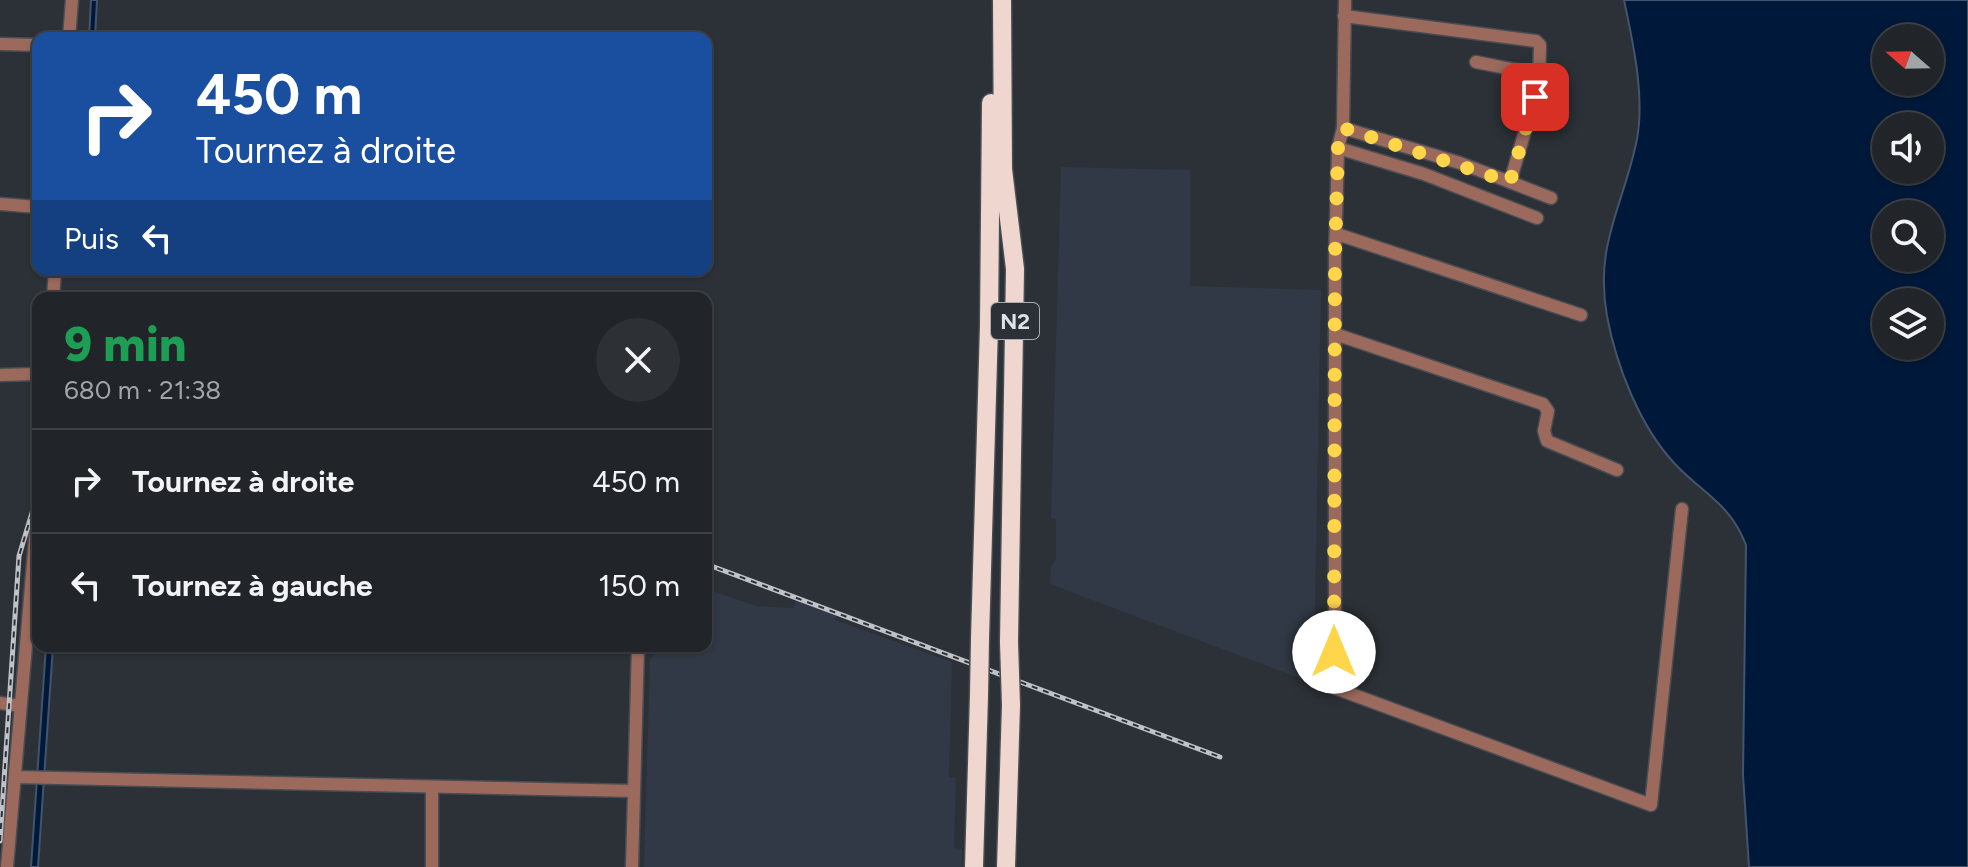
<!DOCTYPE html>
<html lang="fr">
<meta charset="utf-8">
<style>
:root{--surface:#212529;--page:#2d3135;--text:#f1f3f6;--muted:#a2a5a8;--line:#3e4246}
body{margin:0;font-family:Figtree,sans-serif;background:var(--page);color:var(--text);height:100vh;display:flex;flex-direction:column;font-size:30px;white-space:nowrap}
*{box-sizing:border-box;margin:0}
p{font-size:26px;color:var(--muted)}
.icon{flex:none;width:44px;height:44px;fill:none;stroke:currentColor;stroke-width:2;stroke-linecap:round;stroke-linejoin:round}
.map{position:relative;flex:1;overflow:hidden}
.side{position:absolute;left:32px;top:292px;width:680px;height:360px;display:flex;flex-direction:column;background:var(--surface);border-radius:16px;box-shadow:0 2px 6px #0004,0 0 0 2px var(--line)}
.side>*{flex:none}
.banner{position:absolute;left:32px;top:32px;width:680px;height:244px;border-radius:16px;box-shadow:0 2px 6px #0004,0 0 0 2px var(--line);background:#1a4fa0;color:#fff;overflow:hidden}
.needle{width:52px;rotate:290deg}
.buttons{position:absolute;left:1872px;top:24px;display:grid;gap:16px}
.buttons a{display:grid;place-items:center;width:72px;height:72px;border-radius:50%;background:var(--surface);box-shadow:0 2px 6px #0004,0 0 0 2px var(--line);font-size:40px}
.pin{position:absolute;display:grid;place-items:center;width:68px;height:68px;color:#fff;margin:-34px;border-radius:16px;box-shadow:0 4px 12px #0006}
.me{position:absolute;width:88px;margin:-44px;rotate:0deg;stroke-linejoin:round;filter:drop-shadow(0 0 6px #0008)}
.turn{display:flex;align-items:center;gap:28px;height:168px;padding:0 32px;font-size:36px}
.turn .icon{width:104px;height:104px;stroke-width:2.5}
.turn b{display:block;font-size:56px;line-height:68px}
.then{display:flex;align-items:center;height:76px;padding:0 32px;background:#0003;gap:16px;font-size:30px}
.round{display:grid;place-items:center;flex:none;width:84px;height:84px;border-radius:42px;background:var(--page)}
.headline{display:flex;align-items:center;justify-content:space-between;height:136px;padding:0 32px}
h1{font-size:48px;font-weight:800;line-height:60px;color:#1e9e55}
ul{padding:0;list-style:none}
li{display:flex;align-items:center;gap:24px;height:104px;padding:0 32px;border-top:2px solid var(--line)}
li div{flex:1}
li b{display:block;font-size:30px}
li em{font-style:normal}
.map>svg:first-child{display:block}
</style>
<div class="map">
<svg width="1968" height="867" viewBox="0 0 1968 867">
<rect width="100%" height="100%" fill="#2c3137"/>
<g fill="#303945">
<polygon points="1061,167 1190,170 1190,286 1321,290 1314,658 1307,681 1050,584 1051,566 1056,559 1056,519 1051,518"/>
<polygon points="706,589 756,606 793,608 796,600 836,615 835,620 952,662 949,778 956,778 954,848 962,849 962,867 644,867 650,659 656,653 664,653 664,646 706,646"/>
</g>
<g fill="#001839" stroke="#43546d" stroke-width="2" fill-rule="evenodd">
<polygon points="91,0 97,0 95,38 89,38"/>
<path d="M1624,0H1968V867H1749L1743,775L1746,545C1730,503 1703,494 1675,464C1640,427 1616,365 1607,316C1594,244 1624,205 1637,139C1645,95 1633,43 1624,0ZM1886,38H1930V82H1886ZM1886,126H1930V170H1886ZM1886,214H1930V258H1886ZM1886,302H1930V346H1886Z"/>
<polygon points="46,646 53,646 38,867 31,867"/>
</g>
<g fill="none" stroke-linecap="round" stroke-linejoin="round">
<defs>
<g id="minor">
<polyline points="1345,0 1343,128 1338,148 1335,256 1335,688 1651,805 1682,509"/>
<polyline points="1344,16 1536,41 1540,45 1539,84 1510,182 1551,198"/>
<polyline points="69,38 72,0"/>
<polyline points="0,44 38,45"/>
<polyline points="1476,62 1541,75"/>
<polyline points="1343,128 1460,163 1510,182"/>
<polyline points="1338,148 1424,174 1537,218"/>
<polyline points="0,204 38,207"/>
<polyline points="1337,234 1581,315"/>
<polyline points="53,298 55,270"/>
<polyline points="1335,334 1543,404 1548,411 1544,431 1547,441 1617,470"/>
<polyline points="0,375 38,374"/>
<polyline points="0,703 20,706"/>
<polyline points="15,777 634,791"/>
<polyline points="432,789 432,867"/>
<polyline points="7,867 38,505"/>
<polyline points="632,867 638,646"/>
</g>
<g id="highway">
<polyline points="1002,0 1003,169 1015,269 1009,642"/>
<polyline points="980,639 989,326 991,103"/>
<polyline points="974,867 979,695"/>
<polyline points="1006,867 1011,705"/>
</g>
</defs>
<use href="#minor" stroke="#484d53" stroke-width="15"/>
<use href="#highway" stroke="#484d53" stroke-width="21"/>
<use href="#minor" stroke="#9c6a5d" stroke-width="12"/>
<use href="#highway" stroke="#efd6cf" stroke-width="18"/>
<defs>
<g id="rail">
<polyline points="706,564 1220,757"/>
<polyline points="0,841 19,556 38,493"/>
</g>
</defs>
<use href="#rail" stroke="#bfc2c6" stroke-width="5"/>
<use href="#rail" stroke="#2c3137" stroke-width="2" stroke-dasharray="6" stroke-linecap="butt"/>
<defs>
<g id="highway-bridge">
<polyline points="1009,642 1011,705"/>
<polyline points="979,695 980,639"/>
</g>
</defs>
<use href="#highway-bridge" stroke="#484d53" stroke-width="21" stroke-linecap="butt"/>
<use href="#highway-bridge" stroke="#efd6cf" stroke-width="18"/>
</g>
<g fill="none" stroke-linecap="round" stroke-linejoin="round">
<polyline stroke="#ffd54a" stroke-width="14" stroke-dasharray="0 25.2" points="1334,652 1335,256 1338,148 1343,128 1510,182 1535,97"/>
</g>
<g text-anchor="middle" stroke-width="8" stroke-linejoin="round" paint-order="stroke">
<rect fill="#2c3137" stroke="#a9acb1" stroke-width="2" x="991" y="303" width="48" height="36" rx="6"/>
<g font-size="22" font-weight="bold" fill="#dee1e5">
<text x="1015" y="329">N2</text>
</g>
</g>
</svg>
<div class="buttons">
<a><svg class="needle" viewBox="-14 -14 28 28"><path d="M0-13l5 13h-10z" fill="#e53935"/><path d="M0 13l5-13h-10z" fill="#a2a5a8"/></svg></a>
<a><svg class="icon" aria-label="sound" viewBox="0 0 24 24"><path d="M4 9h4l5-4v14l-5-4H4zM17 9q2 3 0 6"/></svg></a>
<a><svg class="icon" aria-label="search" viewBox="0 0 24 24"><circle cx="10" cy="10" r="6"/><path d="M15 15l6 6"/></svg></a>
<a><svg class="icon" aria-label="layers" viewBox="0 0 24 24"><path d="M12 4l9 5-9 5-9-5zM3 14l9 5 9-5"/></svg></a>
</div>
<div class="pin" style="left:1535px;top:97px;background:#d93025"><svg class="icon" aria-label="arrive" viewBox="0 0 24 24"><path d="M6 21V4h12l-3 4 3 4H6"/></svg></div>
<svg class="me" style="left:1334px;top:652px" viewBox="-20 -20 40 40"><circle r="19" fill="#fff"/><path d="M0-13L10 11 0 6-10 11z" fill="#ffd54a"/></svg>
<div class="banner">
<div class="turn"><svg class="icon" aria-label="right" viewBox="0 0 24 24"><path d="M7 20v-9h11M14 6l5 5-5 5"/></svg><div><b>450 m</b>Tournez à droite</div></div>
<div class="then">Puis<svg class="icon" aria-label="left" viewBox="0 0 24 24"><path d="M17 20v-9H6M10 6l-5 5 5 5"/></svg></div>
</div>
<section class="side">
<div class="headline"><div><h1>9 min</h1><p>680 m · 21:38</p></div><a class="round"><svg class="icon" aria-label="close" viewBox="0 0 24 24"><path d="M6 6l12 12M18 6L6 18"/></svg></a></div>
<ul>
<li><svg class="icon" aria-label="right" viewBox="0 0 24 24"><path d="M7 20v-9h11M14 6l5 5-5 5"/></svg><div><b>Tournez à droite</b></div><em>450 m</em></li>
<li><svg class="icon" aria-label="left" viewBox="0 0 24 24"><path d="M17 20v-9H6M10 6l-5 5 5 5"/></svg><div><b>Tournez à gauche</b></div><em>150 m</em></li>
</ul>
</section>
</div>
